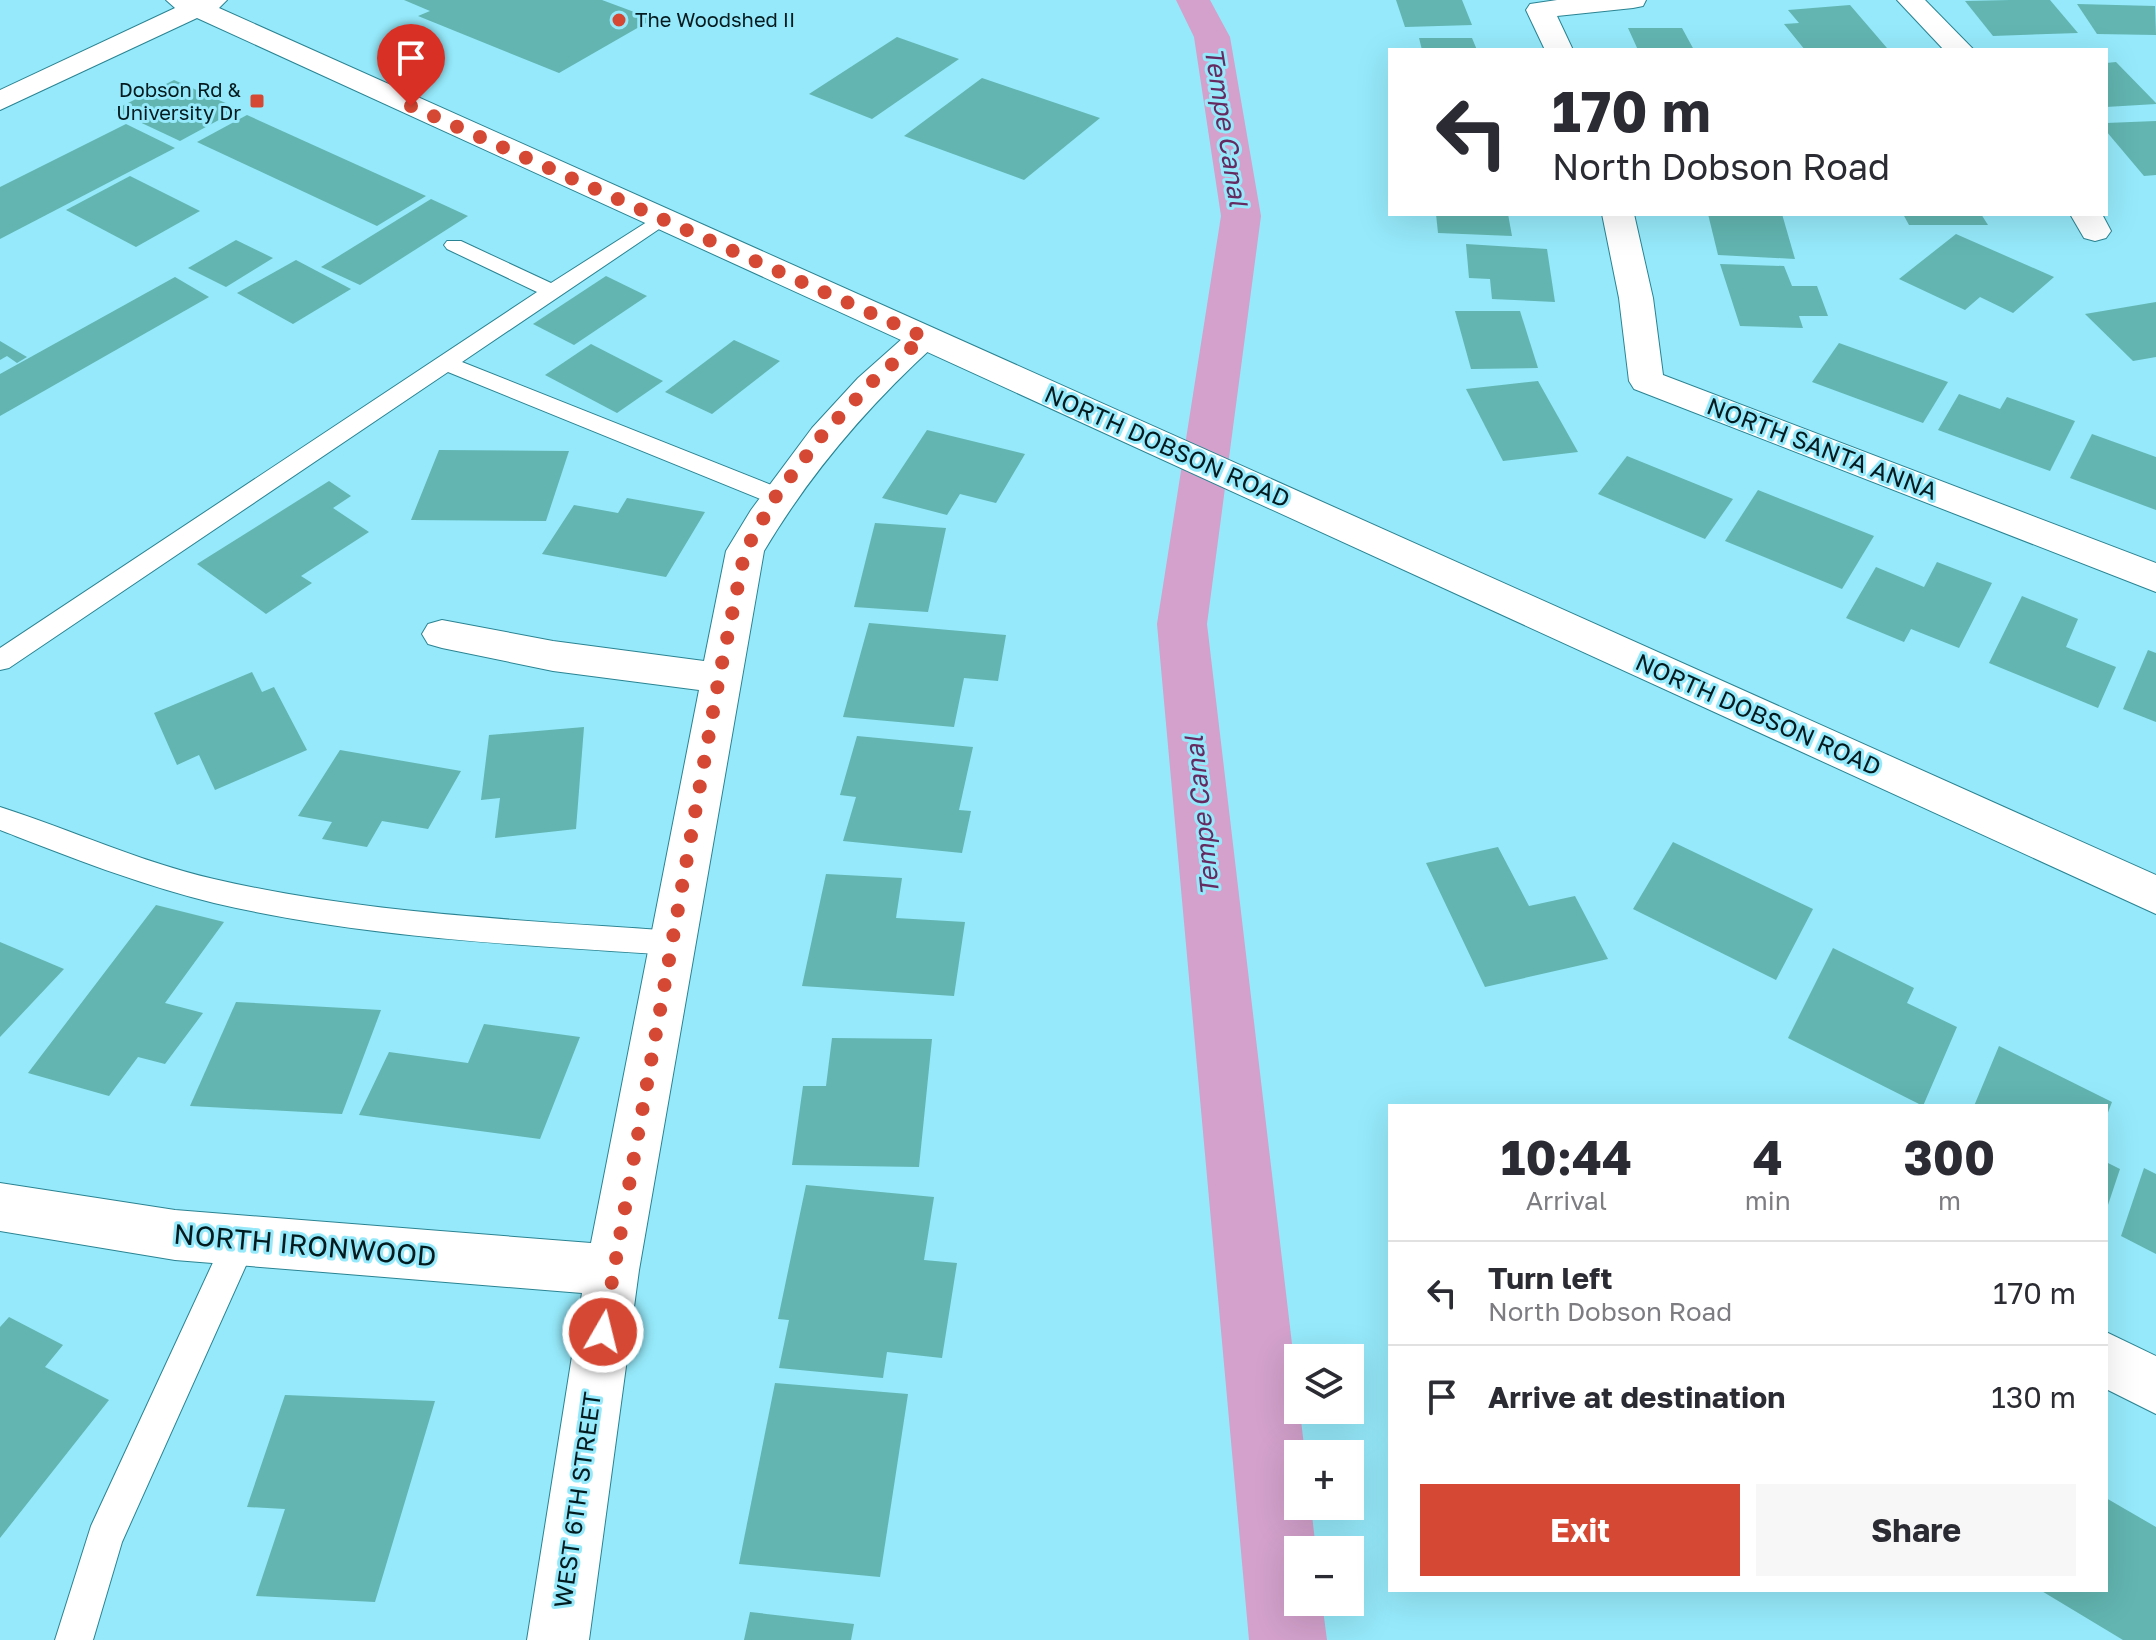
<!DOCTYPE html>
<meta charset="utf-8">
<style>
:root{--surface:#fff;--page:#f7f7f7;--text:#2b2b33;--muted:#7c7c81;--line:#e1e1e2;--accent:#d54833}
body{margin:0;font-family:"Golos Text",sans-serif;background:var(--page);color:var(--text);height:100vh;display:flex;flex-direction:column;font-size:30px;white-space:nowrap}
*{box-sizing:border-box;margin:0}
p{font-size:26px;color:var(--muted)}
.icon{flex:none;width:44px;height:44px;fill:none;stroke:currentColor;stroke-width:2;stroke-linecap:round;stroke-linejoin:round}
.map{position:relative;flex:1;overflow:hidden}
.side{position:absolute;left:1388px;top:1104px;width:720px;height:488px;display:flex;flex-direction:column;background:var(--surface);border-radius:0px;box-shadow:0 8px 32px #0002}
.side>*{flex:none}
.guide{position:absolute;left:1388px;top:48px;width:720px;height:168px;border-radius:0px;box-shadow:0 8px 32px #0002;background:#fff;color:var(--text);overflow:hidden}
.controls{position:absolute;left:1284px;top:1344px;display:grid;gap:16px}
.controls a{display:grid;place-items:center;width:80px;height:80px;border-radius:0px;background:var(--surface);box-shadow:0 8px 32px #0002;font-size:40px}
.pin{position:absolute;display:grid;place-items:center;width:68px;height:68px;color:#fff;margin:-82px -34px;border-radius:50% 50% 50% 0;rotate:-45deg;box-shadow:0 0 8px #0007}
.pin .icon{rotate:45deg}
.me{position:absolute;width:88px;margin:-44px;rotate:8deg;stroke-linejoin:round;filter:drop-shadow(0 0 6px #0008)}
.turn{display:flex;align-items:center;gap:28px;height:168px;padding:0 32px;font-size:36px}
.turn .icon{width:104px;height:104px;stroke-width:2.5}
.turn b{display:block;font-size:56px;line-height:68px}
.eta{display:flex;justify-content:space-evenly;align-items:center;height:136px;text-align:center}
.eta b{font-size:48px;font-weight:700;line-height:56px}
.button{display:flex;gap:16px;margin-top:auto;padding:16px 32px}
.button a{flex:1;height:92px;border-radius:0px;background:var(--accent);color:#fff;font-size:32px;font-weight:700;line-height:92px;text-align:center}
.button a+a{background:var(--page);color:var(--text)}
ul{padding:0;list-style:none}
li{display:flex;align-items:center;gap:24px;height:104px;padding:0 32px;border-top:2px solid var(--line)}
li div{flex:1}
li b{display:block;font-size:30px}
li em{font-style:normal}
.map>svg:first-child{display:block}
</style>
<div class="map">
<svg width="2156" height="1640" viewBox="0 0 2156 1640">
<rect width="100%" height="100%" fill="#95e9fa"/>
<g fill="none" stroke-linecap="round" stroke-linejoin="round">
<polygon fill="#d3a1cc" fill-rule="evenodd" points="1176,0 1210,0 1230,37 1261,216 1207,624 1305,1454 1298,1454 1298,1506 1311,1506 1316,1550 1298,1550 1298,1602 1322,1602 1327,1640 1249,1640 1157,624 1221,216 1194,37"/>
</g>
<g fill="#62b5b1">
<polygon points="404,0 602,0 653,19 559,73 418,16 430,11"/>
<polygon points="1396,0 1462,0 1472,25 1405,27"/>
<polygon points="2010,0 2050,0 2078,33 1993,36 1965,1"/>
<polygon points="2077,4 2155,6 2156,35 2097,34"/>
<polygon points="1850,5 1887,48 1805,50 1784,24 1799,23 1788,10"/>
<polygon points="1628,28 1682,28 1694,50 1638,50"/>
<polygon points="897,37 959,59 872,119 809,94"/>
<polygon points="1419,38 1472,38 1477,50 1422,50"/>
<polygon points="2116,62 2156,103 2156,104 2106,107 2106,63"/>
<polygon points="982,78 1100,118 1024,180 904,136"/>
<polygon points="174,80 239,109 180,141 114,110"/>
<polygon points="247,115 426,196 377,226 197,142"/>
<polygon points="2156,121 2156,175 2144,176 2106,131 2106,123"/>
<polygon points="126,124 175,148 0,239 0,187"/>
<polygon points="130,176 200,211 136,247 66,210"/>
<polygon points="431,199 468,216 360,285 321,267"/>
<polygon points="1436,214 1508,214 1512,236 1438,233"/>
<polygon points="1708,214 1782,214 1795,259 1718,255"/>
<polygon points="1903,214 1981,214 1988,225 1909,225"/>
<polygon points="1956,234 2054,277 2013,313 1980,297 1965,310 1899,279"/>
<polygon points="236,240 273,258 226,287 188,268"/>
<polygon points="1466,244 1547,249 1555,302 1492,299 1490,279 1469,278"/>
<polygon points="296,260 351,289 293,324 237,293"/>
<polygon points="1720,264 1784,266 1792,286 1817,286 1828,316 1799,316 1803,328 1740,326"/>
<polygon points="606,276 647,296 574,345 533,324"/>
<polygon points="175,277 209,297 0,416 0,374"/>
<polygon points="2156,302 2156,357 2133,361 2085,314"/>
<polygon points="1455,311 1520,311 1538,368 1471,369"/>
<polygon points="734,340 780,361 712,414 665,392"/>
<polygon points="0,341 27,357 17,363 7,356 0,360"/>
<polygon points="1839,343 1948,382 1923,423 1812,382"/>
<polygon points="591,344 663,381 617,413 545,375"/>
<polygon points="1538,381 1578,452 1503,461 1466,389"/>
<polygon points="1959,394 2000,409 2007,397 2075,421 2050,471 1938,430"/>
<polygon points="927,430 1025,454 996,503 960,494 947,515 882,498"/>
<polygon points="2092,434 2156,457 2156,510 2070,478"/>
<polygon points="439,450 569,451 546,521 411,520"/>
<polygon points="1627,456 1733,499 1705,539 1598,494"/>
<polygon points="329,481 351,496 333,508 369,532 301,576 312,583 266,614 197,564"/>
<polygon points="1758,490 1874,536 1842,589 1725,541"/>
<polygon points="627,498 705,512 666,577 542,554 574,505 618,513"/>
<polygon points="875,523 946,528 928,612 854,607"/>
<polygon points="1937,562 1992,583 1959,648 1911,629 1904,642 1846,618 1876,567 1924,587"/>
<polygon points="2022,596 2078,619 2066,647 2116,667 2098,708 1989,663"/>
<polygon points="869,623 1006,635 998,681 964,678 954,727 843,717"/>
<polygon points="2148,650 2156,653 2156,722 2123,709"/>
<polygon points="252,672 262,692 274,687 307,750 215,790 199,755 177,765 154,713"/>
<polygon points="584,727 576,829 495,838 500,798 481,800 489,735"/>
<polygon points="857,736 973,747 959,810 971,811 962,853 843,841 856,797 840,795"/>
<polygon points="340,750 461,771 428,829 382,821 367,847 322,839 332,822 298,816"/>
<polygon points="1673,842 1813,909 1776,980 1633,909"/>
<polygon points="1498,847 1529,906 1575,896 1608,959 1485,987 1426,863"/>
<polygon points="826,874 902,878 896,918 965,922 954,996 802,986"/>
<polygon points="156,905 224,922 165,1003 203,1013 165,1064 138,1057 109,1096 28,1073"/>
<polygon points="0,942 64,969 0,1037"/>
<polygon points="1833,948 1914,988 1907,1003 1957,1027 1923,1106 1788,1038"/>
<polygon points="236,1002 381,1010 342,1114 190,1106"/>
<polygon points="484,1024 580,1037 540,1139 359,1115 389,1052 468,1063"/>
<polygon points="832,1038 932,1039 919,1167 792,1165 803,1086 826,1086"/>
<polygon points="1999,1046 2112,1102 2106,1118 2106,1106 1974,1106"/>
<polygon points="2106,1162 2120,1169 2107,1208 2106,1208"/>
<polygon points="2144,1168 2156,1174 2156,1254 2121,1236"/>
<polygon points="806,1185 934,1197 924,1260 957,1263 942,1358 887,1352 883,1378 779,1368 789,1320 778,1319"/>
<polygon points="9,1317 63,1345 45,1367 109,1400 0,1538 0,1327"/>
<polygon points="775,1383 908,1394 880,1577 739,1564"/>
<polygon points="285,1395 435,1401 375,1602 256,1596 285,1509 247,1507"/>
<polygon points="2106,1498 2156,1527 2156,1640 2123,1640 2040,1590 2106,1590"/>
<polygon points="750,1612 854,1624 851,1640 744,1640"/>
</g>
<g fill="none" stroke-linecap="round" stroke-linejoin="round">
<defs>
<g id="lane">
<polygon points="661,213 668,215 671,219 668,223 462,362 784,490 788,496 784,502 768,502 448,372 9,668 0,670 0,648 537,292 447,249 444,245 447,241 461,241 551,283"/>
<path d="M0,807C72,830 140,862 214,879C365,914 520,920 674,931L684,934L689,943L684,952L674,955C520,945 364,938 214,903C140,885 70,857 0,830Z"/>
<polygon points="240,1225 252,1230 257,1241 122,1542 93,1640 55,1640 91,1526 228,1230"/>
</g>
<g id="street">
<polygon points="1557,0 1646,0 1643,6 1633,8 1557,16 1573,50 1545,50 1526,10 1530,4"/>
<polygon points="1897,0 1925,0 1974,50 1944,50"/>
<polygon points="1602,214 1634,214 1653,298 1663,375 2156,563 2156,592 1634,389 1629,381 1619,298"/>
<polygon points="2070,214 2102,214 2111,231 2106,238 2095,241 2084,238"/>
<path d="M924,327L936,330L941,337L936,344C868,406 811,472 764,551L639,1270L589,1640H527L582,1293L175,1260L0,1231V1183L175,1210L591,1243L699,690L553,671L442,648L428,644L422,634L428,624L442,620L553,641L704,661L726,551L751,510L812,428L858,378L912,330Z"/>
<polygon points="2106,1332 2156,1356 2156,1414 2106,1389"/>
</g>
<polygon id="secondary" points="166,0 227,0 219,8 2156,875 2156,914 197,18 0,110 0,90 175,8"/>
</defs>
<use href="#lane" stroke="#2a8392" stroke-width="2"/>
<use href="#street" stroke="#2a8392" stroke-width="2"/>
<use href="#secondary" stroke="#2a8392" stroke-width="2"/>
<use href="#lane" fill="#fff" fill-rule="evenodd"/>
<use href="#street" fill="#fff" fill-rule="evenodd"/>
<use href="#secondary" fill="#fff" fill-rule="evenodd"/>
</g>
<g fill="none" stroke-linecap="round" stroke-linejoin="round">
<polyline stroke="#d54833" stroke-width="14" stroke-dasharray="0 25.2" points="411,106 924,337 876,378 823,434 776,496 745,551 719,678 603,1332"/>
</g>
<g fill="#d54833" stroke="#95e9fa" stroke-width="3">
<circle cx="619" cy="20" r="8"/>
<rect x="249" y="93" width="16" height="16" rx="4"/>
</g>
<g text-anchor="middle" stroke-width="6" stroke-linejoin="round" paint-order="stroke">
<g font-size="20" fill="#031b1f" stroke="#95e9fa" text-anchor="start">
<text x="635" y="27">The Woodshed II</text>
<text x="241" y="97" text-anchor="end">Dobson Rd &amp;<tspan x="241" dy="23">University Dr</tspan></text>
</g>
<g font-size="24" fill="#031b1f" stroke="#95e9fa">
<text transform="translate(1167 447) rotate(24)" y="8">NORTH DOBSON ROAD</text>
<text transform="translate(1822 449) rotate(21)" y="8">NORTH SANTA ANNA</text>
<text transform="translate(1758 715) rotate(24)" y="8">NORTH DOBSON ROAD</text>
<text transform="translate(578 1500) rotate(-82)" y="8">WEST 6TH STREET</text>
</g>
<g font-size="26" font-style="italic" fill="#662a60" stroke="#95e9fa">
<text transform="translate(1226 127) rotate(81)" y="9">Tempe Canal</text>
<text transform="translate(1202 816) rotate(-96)" y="9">Tempe Canal</text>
</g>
<g font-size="28" fill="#031b1f" stroke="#95e9fa">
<text transform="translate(305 1245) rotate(5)" y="10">NORTH IRONWOOD</text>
</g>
</g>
</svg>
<div class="controls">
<a><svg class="icon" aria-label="layers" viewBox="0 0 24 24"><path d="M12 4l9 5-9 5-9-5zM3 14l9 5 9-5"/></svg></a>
<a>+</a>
<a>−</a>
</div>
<div class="pin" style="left:411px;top:106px;background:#d93025"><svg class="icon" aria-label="arrive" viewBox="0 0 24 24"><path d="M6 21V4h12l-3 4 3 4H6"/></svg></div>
<svg class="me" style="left:603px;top:1332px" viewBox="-20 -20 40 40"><circle r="17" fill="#d54833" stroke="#fff" stroke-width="3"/><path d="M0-11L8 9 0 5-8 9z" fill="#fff"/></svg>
<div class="guide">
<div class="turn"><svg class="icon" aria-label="left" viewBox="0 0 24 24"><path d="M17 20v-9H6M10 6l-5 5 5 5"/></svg><div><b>170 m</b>North Dobson Road</div></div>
</div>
<section class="side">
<div class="eta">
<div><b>10:44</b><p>Arrival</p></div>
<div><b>4</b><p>min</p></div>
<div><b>300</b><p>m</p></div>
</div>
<ul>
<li><svg class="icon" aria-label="left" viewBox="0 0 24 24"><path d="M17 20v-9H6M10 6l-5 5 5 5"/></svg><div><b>Turn left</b><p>North Dobson Road</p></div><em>170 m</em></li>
<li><svg class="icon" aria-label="arrive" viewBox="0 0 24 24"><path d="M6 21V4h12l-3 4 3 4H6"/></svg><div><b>Arrive at destination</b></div><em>130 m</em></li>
</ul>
<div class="button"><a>Exit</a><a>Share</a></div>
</section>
</div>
